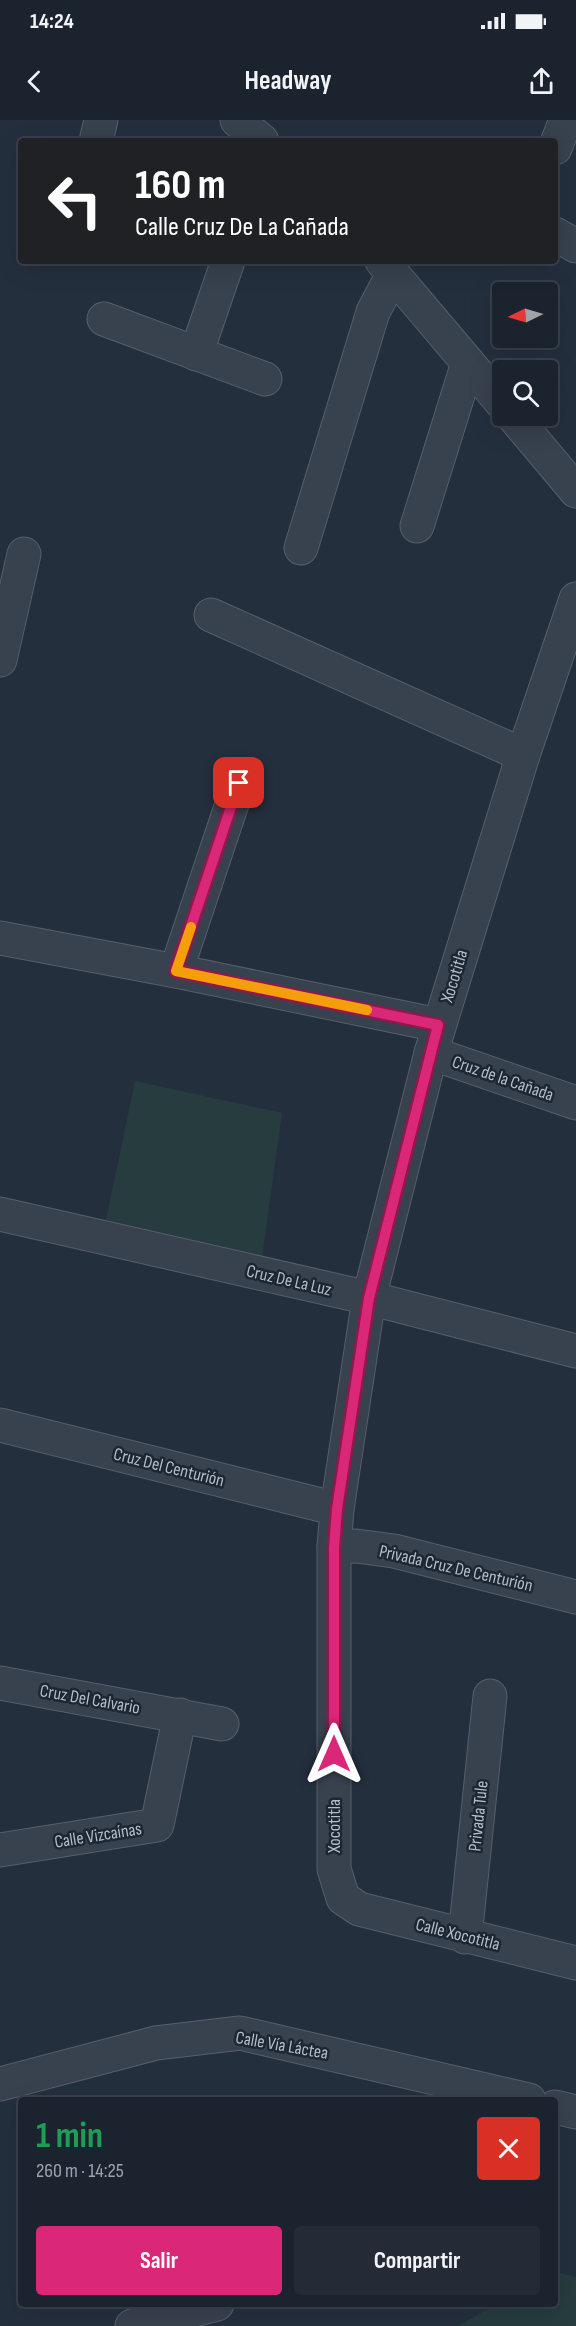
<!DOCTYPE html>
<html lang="es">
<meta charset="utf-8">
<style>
:root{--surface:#1b232e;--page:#242b36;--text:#f1f3f6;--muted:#a0a4aa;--line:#39404a;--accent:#db2777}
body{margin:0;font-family:"Sofia Sans Condensed",sans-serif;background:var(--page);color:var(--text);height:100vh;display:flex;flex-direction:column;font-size:22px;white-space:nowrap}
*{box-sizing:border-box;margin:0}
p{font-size:20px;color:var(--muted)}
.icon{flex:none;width:33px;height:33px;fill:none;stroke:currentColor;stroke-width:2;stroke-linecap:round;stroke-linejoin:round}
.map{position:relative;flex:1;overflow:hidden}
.side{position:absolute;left:18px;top:1977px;width:540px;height:210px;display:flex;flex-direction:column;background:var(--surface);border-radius:6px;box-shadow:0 6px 24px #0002,0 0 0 2px var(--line)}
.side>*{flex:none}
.hud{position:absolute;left:18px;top:18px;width:540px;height:126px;border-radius:6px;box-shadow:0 6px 24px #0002,0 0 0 2px var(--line);background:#202124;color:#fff;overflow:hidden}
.needle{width:39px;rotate:265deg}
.buttons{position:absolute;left:492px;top:162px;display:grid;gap:12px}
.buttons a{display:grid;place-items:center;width:66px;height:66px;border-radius:6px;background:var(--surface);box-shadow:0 6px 24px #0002,0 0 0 2px var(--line);font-size:30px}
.pin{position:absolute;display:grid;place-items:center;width:51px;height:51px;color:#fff;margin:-26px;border-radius:12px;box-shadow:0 3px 9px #0006}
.me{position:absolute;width:66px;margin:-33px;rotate:0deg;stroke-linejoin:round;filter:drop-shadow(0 0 4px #0008)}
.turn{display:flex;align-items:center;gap:21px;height:126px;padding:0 18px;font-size:27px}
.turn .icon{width:78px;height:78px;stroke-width:2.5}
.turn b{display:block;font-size:42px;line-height:51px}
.round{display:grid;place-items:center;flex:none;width:63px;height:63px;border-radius:6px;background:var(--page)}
.headline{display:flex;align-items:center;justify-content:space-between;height:102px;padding:0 18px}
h1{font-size:36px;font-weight:700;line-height:45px;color:#1e9e55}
.action{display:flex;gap:12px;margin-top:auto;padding:12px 18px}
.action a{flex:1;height:69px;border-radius:6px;background:var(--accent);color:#fff;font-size:24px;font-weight:700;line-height:69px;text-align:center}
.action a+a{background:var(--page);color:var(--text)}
.status{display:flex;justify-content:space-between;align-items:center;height:42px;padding:0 30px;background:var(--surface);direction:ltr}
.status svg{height:16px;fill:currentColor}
header{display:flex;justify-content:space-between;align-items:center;height:78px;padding:0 18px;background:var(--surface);font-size:27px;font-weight:700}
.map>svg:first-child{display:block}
</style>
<div class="status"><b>14:24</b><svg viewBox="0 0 49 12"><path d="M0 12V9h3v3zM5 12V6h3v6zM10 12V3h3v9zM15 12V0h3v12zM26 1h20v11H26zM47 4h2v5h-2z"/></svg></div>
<header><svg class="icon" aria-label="back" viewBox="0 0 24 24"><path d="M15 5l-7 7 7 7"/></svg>Headway<svg class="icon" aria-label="share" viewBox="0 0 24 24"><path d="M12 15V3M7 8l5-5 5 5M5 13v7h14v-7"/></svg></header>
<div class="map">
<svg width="576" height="2206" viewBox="0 0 576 2206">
<rect width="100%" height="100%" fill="#242f3e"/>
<g fill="#263c3f">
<polygon points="135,961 282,993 262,1138 106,1100"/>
<polygon points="555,2151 576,2157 576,2206 458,2206 496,2184 555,2184"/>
</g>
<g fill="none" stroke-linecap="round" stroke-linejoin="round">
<defs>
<g id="minor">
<polyline points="237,0 262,21"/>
<polyline points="96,21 101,0"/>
<polyline points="555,28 566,0"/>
<polyline points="555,114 576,126"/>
<polyline points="382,141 502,283"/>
<polyline points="104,199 265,259"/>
<polyline points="196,234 228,141"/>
<polyline points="513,296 576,371"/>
<polyline points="417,406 468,243"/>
<polyline points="301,428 373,192 393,154"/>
<polyline points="576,479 523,635 431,933 369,1178 337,1389 334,1427 334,1749 343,1778 359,1789 576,1843"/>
<polyline points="211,495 523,635"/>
<polyline points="0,540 24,434"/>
<polyline points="0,818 176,851 438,905"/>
<polyline points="176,851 239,663"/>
<polyline points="431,933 576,983"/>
<polyline points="0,1094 369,1178 576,1231"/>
<polyline points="0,1305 337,1389"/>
<polyline points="334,1427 356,1426 394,1431 576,1477"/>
<polyline points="0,1563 222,1604"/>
<polyline points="0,1730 157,1705 180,1595"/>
<polyline points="465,1817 490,1576"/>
<polyline points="0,1964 156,1923 240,1913 529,1980"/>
<polyline points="555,1987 576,1992"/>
<polyline points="132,2206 217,2184"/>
</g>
</defs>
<use href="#minor" stroke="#565f6c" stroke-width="35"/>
<use href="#minor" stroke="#38414e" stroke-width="33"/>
</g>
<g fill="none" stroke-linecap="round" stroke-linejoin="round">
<defs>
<polyline id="route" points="239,663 176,851 438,905 369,1178 337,1389 334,1428 334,1634"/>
</defs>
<use href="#route" stroke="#8e194d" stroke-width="15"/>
<use href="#route" stroke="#db2777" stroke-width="10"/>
<polyline stroke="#f59e0b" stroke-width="10" points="191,807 176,851 367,890"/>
</g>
<g text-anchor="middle" stroke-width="5" stroke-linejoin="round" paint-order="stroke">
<g font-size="18" fill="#b4bcc9" stroke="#1d2633">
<text transform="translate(454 856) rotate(-73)" y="6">Xocotitla</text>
<text transform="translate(503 958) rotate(19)" y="6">Cruz de la Cañada</text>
<text transform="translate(289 1160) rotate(13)" y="6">Cruz De La Luz</text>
<text transform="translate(169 1347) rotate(14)" y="6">Cruz Del Centurión</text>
<text transform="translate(456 1448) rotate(13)" y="6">Privada Cruz De Centurión</text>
<text transform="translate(90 1579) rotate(10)" y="6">Cruz Del Calvario</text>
<text transform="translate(478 1696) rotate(-84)" y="6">Privada Tule</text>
<text transform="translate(334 1706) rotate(-90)" y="6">Xocotitla</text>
<text transform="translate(98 1715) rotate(-9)" y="6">Calle Vizcaínas</text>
<text transform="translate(458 1814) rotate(14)" y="6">Calle Xocotitla</text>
<text transform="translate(282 1925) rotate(10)" y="6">Calle Vía Láctea</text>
</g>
</g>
</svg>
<div class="buttons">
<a><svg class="needle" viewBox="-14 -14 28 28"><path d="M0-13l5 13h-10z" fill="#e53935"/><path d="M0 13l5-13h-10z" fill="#a0a4aa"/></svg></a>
<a><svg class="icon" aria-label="search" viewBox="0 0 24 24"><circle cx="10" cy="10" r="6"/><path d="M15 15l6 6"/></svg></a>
</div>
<div class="pin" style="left:239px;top:663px;background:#d93025"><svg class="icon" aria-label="arrive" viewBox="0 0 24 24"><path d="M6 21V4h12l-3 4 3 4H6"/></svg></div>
<svg class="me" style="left:334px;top:1634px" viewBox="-20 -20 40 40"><path d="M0-17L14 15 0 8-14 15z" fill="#db2777" stroke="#fff" stroke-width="4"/></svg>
<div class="hud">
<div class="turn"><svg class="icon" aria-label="left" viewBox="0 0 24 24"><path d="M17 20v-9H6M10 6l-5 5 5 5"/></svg><div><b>160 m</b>Calle Cruz De La Cañada</div></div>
</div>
<section class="side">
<div class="headline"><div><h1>1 min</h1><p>260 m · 14:25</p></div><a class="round" style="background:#d93025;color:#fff"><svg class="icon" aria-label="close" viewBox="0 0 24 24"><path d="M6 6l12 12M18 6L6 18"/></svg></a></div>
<div class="action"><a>Salir</a><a>Compartir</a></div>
</section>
</div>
